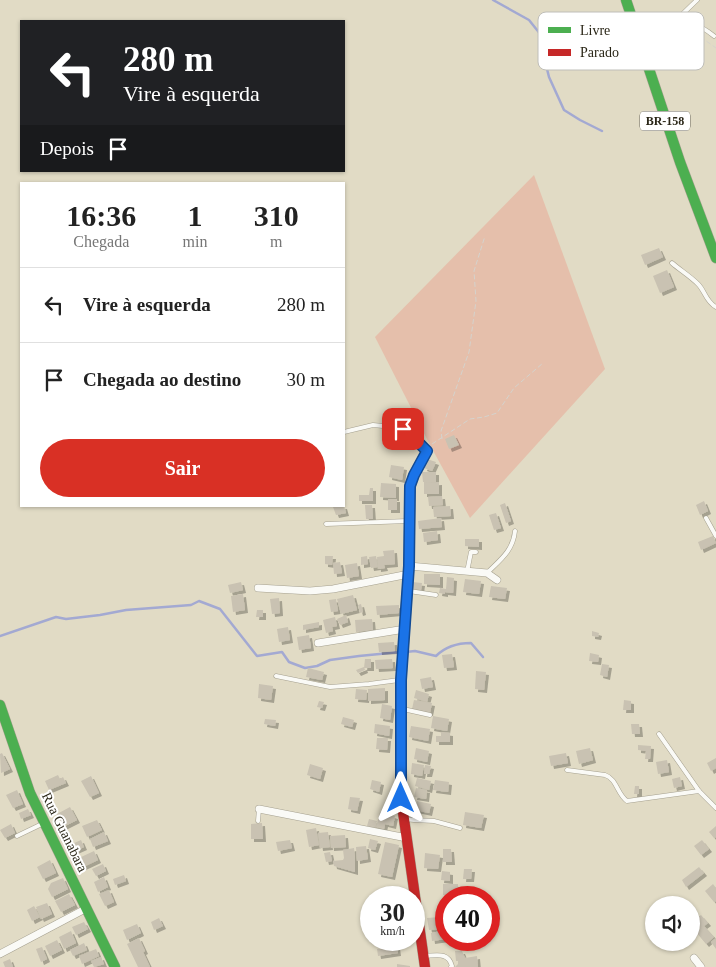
<!DOCTYPE html>
<html lang="pt">
<meta charset="utf-8">
<style>
:root{--surface:#fff;--page:#f6f6f6;--text:#222;--muted:#767676;--line:#e0e0e0;--accent:#d93025}
body{margin:0;font-family:Georgia,serif;background:var(--page);color:var(--text);height:100vh;display:flex;flex-direction:column;font-size:19px;white-space:nowrap}
*{box-sizing:border-box;margin:0}
p{font-size:16px;color:var(--muted)}
.icon{flex:none;width:28px;height:28px;fill:none;stroke:currentColor;stroke-width:2;stroke-linecap:round;stroke-linejoin:round}
.map{position:relative;flex:1;overflow:hidden}
.side{position:absolute;left:20px;top:182px;width:325px;height:325px;display:flex;flex-direction:column;background:var(--surface);border-radius:0px;box-shadow:0 1px 4px #0004}
.side>*{flex:none}
.top-card{position:absolute;left:20px;top:20px;width:325px;height:152px;border-radius:0px;box-shadow:0 1px 4px #0004;background:#202124;color:#fff;overflow:hidden}
.controls{position:absolute;left:645px;top:896px;display:grid;gap:10px}
.controls a{display:grid;place-items:center;width:55px;height:55px;border-radius:50%;background:var(--surface);box-shadow:0 1px 4px #0004;font-size:25px}
.speed{position:absolute;left:360px;top:886px;display:flex;gap:10px;font-size:25px;font-weight:700;text-align:center}
.speed>*{display:grid;place-content:center;width:65px;height:65px;border-radius:50%;background:var(--surface);box-shadow:0 1px 4px #0004;line-height:1}
.speed small{font-size:12px;font-weight:400}
.speed .limit{border:8px solid #d22;background:#fff;color:#111}
.pin{position:absolute;display:grid;place-items:center;width:42px;height:42px;color:#fff;margin:-21px;border-radius:10px;box-shadow:0 2px 8px #0006}
.me{position:absolute;width:55px;margin:-28px;rotate:0deg;stroke-linejoin:round;filter:drop-shadow(0 0 4px #0008)}
.turn{display:flex;align-items:center;gap:18px;height:105px;padding:0 20px;font-size:22px}
.turn .icon{width:65px;height:65px;stroke-width:2.5}
.turn b{display:block;font-size:35px;line-height:42px}
.then{display:flex;align-items:center;height:48px;padding:0 20px;background:#0003;gap:10px;font-size:19px}
.eta{display:flex;justify-content:space-evenly;align-items:center;height:85px;text-align:center}
.eta b{font-size:30px;font-weight:700;line-height:35px}
.button{display:flex;gap:10px;margin-top:auto;padding:10px 20px}
.button a{flex:1;height:58px;border-radius:30px;background:var(--accent);color:#fff;font-size:20px;font-weight:700;line-height:58px;text-align:center}
ul{padding:0;list-style:none}
li{display:flex;align-items:center;gap:15px;height:75px;padding:0 20px;border-top:1px solid var(--line)}
li div{flex:1}
li b{display:block;font-size:19px}
li em{font-style:normal}
.map>svg:first-child{display:block}
</style>
<div class="map">
<svg width="716" height="967" viewBox="0 0 716 967">
<defs>
<filter id="shadow"><feDropShadow dx="3" dy="3" stdDeviation="0" flood-color="#0004"/></filter>
</defs>
<rect width="100%" height="100%" fill="#e1dbc5"/>
<polygon fill="#e5bfab" points="534,175 605,369 470,518 430,445 375,337"/>
<g fill="none" stroke-linecap="round" stroke-linejoin="round">
<g stroke="#a3a9d2" stroke-width="2.5">
<polyline points="493,0 529,20 541,35 544,47 545,61 549,77 564,110 580,120 602,131"/>
<polyline points="0,636 56,617 66,619 100,615 126,610 191,605 199,601 220,609 257,656 282,652 289,662 305,668 317,666 330,660 359,656 400,652"/>
<path d="M406,652L415,651L436,656C446,646 457,643 471,643L483,657"/>
</g>
</g>
<g fill="#c9c2b2" filter="url(#shadow)">
<polygon points="659,248 663,257 645,265 641,255"/>
<polygon points="667,270 674,287 660,293 653,276"/>
<polygon points="454,435 459,445 449,449 445,439"/>
<polygon points="427,459 436,462 432,471 424,468"/>
<polygon points="391,465 404,467 402,480 389,477"/>
<polygon points="422,472 436,472 436,482 426,483 439,482 439,494 424,494 424,482 423,482"/>
<polygon points="381,483 396,484 396,498 380,497"/>
<polygon points="370,488 373,488 373,501 359,501 359,495 369,495"/>
<polygon points="442,496 443,505 429,506 428,497"/>
<rect x="388" y="499" width="9" height="11"/>
<polygon points="704,501 708,511 700,515 696,505"/>
<polygon points="505,503 511,521 506,523 500,505"/>
<polygon points="365,505 372,505 373,519 366,519"/>
<polygon points="344,506 346,513 336,515 333,507"/>
<polygon points="450,506 451,516 434,517 433,507"/>
<polygon points="496,513 501,528 494,530 489,515"/>
<polygon points="441,518 442,527 419,529 418,521"/>
<polygon points="437,531 438,540 424,542 423,533"/>
<polygon points="713,536 716,543 701,550 698,542"/>
<polygon points="465,539 479,539 479,547 465,546"/>
<polygon points="394,550 395,564 384,565 385,568 378,569 377,557 384,556 383,551"/>
<polygon points="325,556 333,556 332,565 325,564"/>
<polygon points="367,556 368,564 361,565 361,557"/>
<polygon points="376,556 378,567 371,568 369,557"/>
<polygon points="340,562 342,573 334,574 333,563"/>
<polygon points="357,563 359,576 347,578 345,565"/>
<polygon points="424,574 440,574 440,585 424,584"/>
<polygon points="447,577 454,578 453,593 445,592 445,594 439,593 440,588 446,589"/>
<polygon points="465,579 481,581 479,594 463,592"/>
<polygon points="241,582 243,590 230,593 228,585"/>
<polygon points="412,582 422,583 421,590 411,590"/>
<polygon points="491,586 507,588 505,599 489,597"/>
<polygon points="243,594 245,610 233,612 231,596"/>
<polygon points="353,595 357,610 341,614 337,599"/>
<polygon points="279,598 280,613 272,614 270,599"/>
<polygon points="336,599 338,611 331,612 329,600"/>
<polygon points="361,604 363,612 360,613 358,605"/>
<polygon points="399,605 399,613 377,615 376,606"/>
<polygon points="257,610 263,610 263,617 256,617"/>
<polygon points="346,615 348,622 340,625 337,619"/>
<polygon points="335,617 337,626 332,627 333,631 326,633 323,620"/>
<polygon points="372,619 373,630 356,632 355,620"/>
<polygon points="319,622 319,627 303,630 303,625"/>
<polygon points="288,627 290,640 279,642 277,629"/>
<polygon points="592,631 599,633 598,637 592,636"/>
<polygon points="309,635 311,648 299,650 297,637"/>
<polygon points="394,642 395,651 379,652 378,643"/>
<polygon points="590,653 599,655 598,662 589,661"/>
<polygon points="452,654 454,667 444,668 442,655"/>
<polygon points="365,659 371,659 371,668 364,668"/>
<polygon points="392,659 393,668 376,669 375,660"/>
<polygon points="602,664 609,665 607,677 600,675"/>
<polygon points="364,667 365,670 358,673 356,670"/>
<polygon points="308,668 324,672 322,680 306,677"/>
<polygon points="476,671 486,672 484,690 475,689"/>
<polygon points="431,677 433,687 422,689 420,679"/>
<polygon points="259,684 273,686 271,700 258,698"/>
<polygon points="385,688 385,700 368,701 368,689"/>
<polygon points="356,689 367,690 366,700 355,699"/>
<polygon points="416,690 429,694 427,702 414,698"/>
<polygon points="414,700 432,703 430,713 412,709"/>
<polygon points="624,700 631,701 631,710 623,710"/>
<polygon points="319,701 324,702 322,708 317,707"/>
<polygon points="382,704 392,706 390,720 380,718"/>
<polygon points="433,716 449,719 447,731 431,728"/>
<polygon points="343,717 354,720 352,727 341,724"/>
<polygon points="265,719 276,720 275,726 264,724"/>
<polygon points="375,724 390,726 389,736 374,733"/>
<polygon points="631,724 639,724 640,734 632,734"/>
<polygon points="411,726 430,729 428,741 409,737"/>
<polygon points="441,732 450,733 450,742 436,742 436,736 441,736"/>
<polygon points="377,738 388,738 387,750 376,749"/>
<polygon points="638,745 651,746 650,759 645,759 646,751 638,750"/>
<polygon points="416,748 429,751 427,762 414,759"/>
<polygon points="590,748 593,760 579,764 576,751"/>
<polygon points="2,753 10,769 1,773 0,754"/>
<polygon points="566,753 568,763 551,766 549,756"/>
<polygon points="716,758 716,768 711,771 707,763"/>
<polygon points="667,760 669,772 658,774 656,762"/>
<polygon points="412,763 424,765 422,776 411,774"/>
<polygon points="310,764 323,768 320,779 307,775"/>
<polygon points="425,765 431,766 429,774 424,774"/>
<polygon points="58,775 60,779 63,777 66,783 49,790 45,781"/>
<polygon points="91,776 99,793 90,797 81,781"/>
<polygon points="680,777 682,786 674,788 672,779"/>
<polygon points="417,778 431,781 429,790 415,786"/>
<polygon points="372,780 381,782 379,792 370,789"/>
<polygon points="435,780 449,782 448,792 433,790"/>
<polygon points="635,786 639,786 639,794 634,794"/>
<polygon points="416,788 427,790 426,799 414,797"/>
<polygon points="17,790 23,804 13,808 6,795"/>
<polygon points="350,797 360,798 357,811 348,809"/>
<polygon points="417,801 431,804 429,813 415,810"/>
<polygon points="70,807 77,820 63,827 57,814"/>
<polygon points="28,809 31,815 21,819 19,813"/>
<polygon points="380,812 395,816 393,826 385,824 384,829 376,827"/>
<polygon points="465,812 484,815 481,828 463,825"/>
<polygon points="369,819 377,821 375,829 367,826"/>
<polygon points="97,820 102,830 87,837 82,826"/>
<polygon points="262,823 263,839 251,839 251,824"/>
<polygon points="11,824 15,833 5,838 0,830"/>
<polygon points="716,826 716,837 714,838 709,832"/>
<polygon points="316,828 319,845 309,847 306,830"/>
<polygon points="104,832 108,841 93,847 90,839"/>
<polygon points="328,832 330,847 320,848 318,833"/>
<polygon points="345,835 346,847 331,848 330,836"/>
<polygon points="370,839 378,841 375,850 368,848"/>
<polygon points="81,840 84,847 75,851 72,844"/>
<polygon points="290,840 292,848 278,851 276,842"/>
<polygon points="702,840 709,849 701,855 694,846"/>
<polygon points="385,842 399,845 392,877 378,874"/>
<polygon points="366,846 368,859 357,861 356,847"/>
<polygon points="354,848 355,856 355,872 334,866 333,861 343,860 344,858 351,857 344,858 343,850"/>
<polygon points="443,849 451,849 452,862 443,862"/>
<polygon points="94,851 98,860 83,867 79,858"/>
<polygon points="330,852 332,861 326,862 324,853"/>
<polygon points="425,853 440,855 438,869 424,868"/>
<polygon points="50,860 56,873 43,879 37,867"/>
<polygon points="103,864 106,871 96,876 92,869"/>
<polygon points="699,867 704,873 686,887 682,880"/>
<polygon points="464,869 472,869 471,879 463,879"/>
<polygon points="442,871 450,872 450,881 441,880"/>
<polygon points="124,875 126,881 115,885 113,879"/>
<polygon points="104,877 108,887 98,892 94,882"/>
<polygon points="63,878 68,889 52,897 48,889 51,883"/>
<polygon points="443,884 458,884 458,891 452,891 452,895 443,895"/>
<polygon points="713,884 716,888 716,901 714,902 705,891"/>
<polygon points="109,890 114,902 105,906 99,894"/>
<polygon points="69,894 75,905 61,912 55,901"/>
<polygon points="47,903 52,914 41,919 36,907"/>
<polygon points="34,906 40,917 32,921 27,910"/>
<polygon points="701,915 708,923 704,926 714,937 706,944 691,926 691,922"/>
<polygon points="440,917 441,929 429,930 427,918"/>
<polygon points="159,918 163,926 154,930 151,922"/>
<polygon points="84,922 88,929 76,935 72,927"/>
<polygon points="137,924 141,933 127,940 123,930"/>
<polygon points="446,930 446,939 432,941 431,933"/>
<polygon points="71,931 76,943 64,949 59,937"/>
<polygon points="139,938 145,951 143,952 150,967 138,967 127,944"/>
<polygon points="716,938 716,949 711,942"/>
<polygon points="57,940 62,950 50,956 45,946"/>
<polygon points="84,943 87,950 73,956 70,950"/>
<polygon points="397,946 398,953 378,956 377,949"/>
<polygon points="42,947 47,959 41,962 36,949"/>
<polygon points="96,949 99,956 82,964 79,956"/>
<polygon points="455,951 462,951 465,958 477,956 478,967 455,967 458,964 458,961 456,961"/>
<polygon points="101,957 104,964 94,967 91,961"/>
<polygon points="10,959 13,967 5,967 3,962"/>
<polygon points="397,964 410,966 410,967 397,967"/>
</g>
<g fill="none" stroke-linecap="round" stroke-linejoin="round">
<defs>
<g id="lane">
<path d="M670,27C692,24 695,21 714,36"/>
<polyline points="641,39 669,27 697,0"/>
<path d="M672,263C680,270 690,276 698,284C705,291 706,302 716,307"/>
<polyline points="344,432 373,425 393,427 403,429 414,438 427,451"/>
<polyline points="706,518 716,536"/>
<polyline points="326,524 408,521"/>
<polyline points="467,572 471,552 476,552"/>
<path d="M487,573C500,560 513,551 515,531"/>
<polyline points="409,591 436,595"/>
<polyline points="276,676 330,687 369,684 399,680"/>
<polyline points="403,709 430,715"/>
<polyline points="659,734 699,791"/>
<path d="M567,770L605,775C617,779 617,794 627,801L699,791L716,808"/>
<polyline points="405,819 414,820 434,821 460,828"/>
<polyline points="258,821 259,809"/>
<polyline points="17,836 44,823"/>
<path d="M424,956C435,956 448,951 452,966L451,967"/>
</g>
<g id="street">
<polyline points="409,566 487,573 497,580"/>
<polyline points="258,588 310,591 333,589 409,574"/>
<polyline points="318,643 405,629"/>
<polyline points="259,809 407,838"/>
<polyline points="0,954 87,908"/>
<polyline points="694,958 701,967"/>
</g>
<g id="fast">
<polyline points="626,0 680,162 716,258"/>
<polyline points="0,705 30,793 115,967"/>
<polyline points="401,715 401,680 409,566 410,486 414,475 427,451"/>
</g>
<polyline id="jam" points="401,715 401,798 425,967"/>
</defs>
<use href="#lane" stroke="#a5a08f" stroke-width="5"/>
<use href="#street" stroke="#a5a08f" stroke-width="8"/>
<use href="#fast" stroke="#a5a08f" stroke-width="11"/>
<use href="#jam" stroke="#a5a08f" stroke-width="11"/>
<g stroke="#d5d3cd" stroke-width="1" stroke-dasharray="5 2.5" stroke-linecap="butt">
<polyline points="702,36 702,38 716,48"/>
<polyline points="442,439 441,431 469,352 476,301 474,271 485,236"/>
<polyline points="432,444 470,419 484,417 497,413 514,388 543,363"/>
</g>
<use href="#lane" stroke="#fafaf6" stroke-width="4"/>
<use href="#street" stroke="#fafaf6" stroke-width="7"/>
<use href="#fast" stroke="#4caf50" stroke-width="10"/>
<use href="#jam" stroke="#c62828" stroke-width="10"/>
</g>
<g fill="none" stroke-linecap="round" stroke-linejoin="round">
<defs>
<polyline id="route" points="401,798 401,680 409,566 410,486 414,475 427,451 414,438 403,429"/>
</defs>
<use href="#route" stroke="#114b97" stroke-width="12"/>
<use href="#route" stroke="#1a73e8" stroke-width="9"/>
</g>
<g text-anchor="middle" stroke-width="4" stroke-linejoin="round" paint-order="stroke">
<rect fill="#fff" stroke="#6a675d" stroke-width="1" x="640" y="111.5" width="50" height="19" rx="4"/>
<g font-size="12" font-weight="bold" fill="#2a2617">
<text x="665" y="125">BR-158</text>
</g>
<g font-size="14" fill="#2a2617" stroke="#fff">
<text transform="translate(65 832) rotate(64)" y="5">Rua Guanabara</text>
</g>
</g>
<rect x="538" y="12" width="166" height="58" rx="8" fill="#fff" stroke="#bfbeb9" stroke-width="1"/>
<rect x="548" y="27" width="23" height="6" fill="#4caf50"/>
<rect x="548" y="49" width="23" height="7" fill="#c62828"/>
<g font-size="14" fill="#2a2617">
<text x="580" y="35">Livre</text>
<text x="580" y="57">Parado</text>
</g>
</svg>
<div class="controls">
<a><svg class="icon" aria-label="sound" viewBox="0 0 24 24"><path d="M4 9h4l5-4v14l-5-4H4zM17 9q2 3 0 6"/></svg></a>
</div>
<div class="speed"><div>30<small>km/h</small></div><div class="limit">40</div></div>
<div class="pin" style="left:403px;top:429px;background:#d93025"><svg class="icon" aria-label="arrive" viewBox="0 0 24 24"><path d="M6 21V4h12l-3 4 3 4H6"/></svg></div>
<svg class="me" style="left:401px;top:798px" viewBox="-20 -20 40 40"><path d="M0-17L14 15 0 8-14 15z" fill="#1a73e8" stroke="#fff" stroke-width="4"/></svg>
<div class="top-card">
<div class="turn"><svg class="icon" aria-label="left" viewBox="0 0 24 24"><path d="M17 20v-9H6M10 6l-5 5 5 5"/></svg><div><b>280 m</b>Vire à esquerda</div></div>
<div class="then">Depois<svg class="icon" aria-label="arrive" viewBox="0 0 24 24"><path d="M6 21V4h12l-3 4 3 4H6"/></svg></div>
</div>
<section class="side">
<div class="eta">
<div><b>16:36</b><p>Chegada</p></div>
<div><b>1</b><p>min</p></div>
<div><b>310</b><p>m</p></div>
</div>
<ul>
<li><svg class="icon" aria-label="left" viewBox="0 0 24 24"><path d="M17 20v-9H6M10 6l-5 5 5 5"/></svg><div><b>Vire à esquerda</b></div><em>280 m</em></li>
<li><svg class="icon" aria-label="arrive" viewBox="0 0 24 24"><path d="M6 21V4h12l-3 4 3 4H6"/></svg><div><b>Chegada ao destino</b></div><em>30 m</em></li>
</ul>
<div class="button"><a>Sair</a></div>
</section>
</div>
